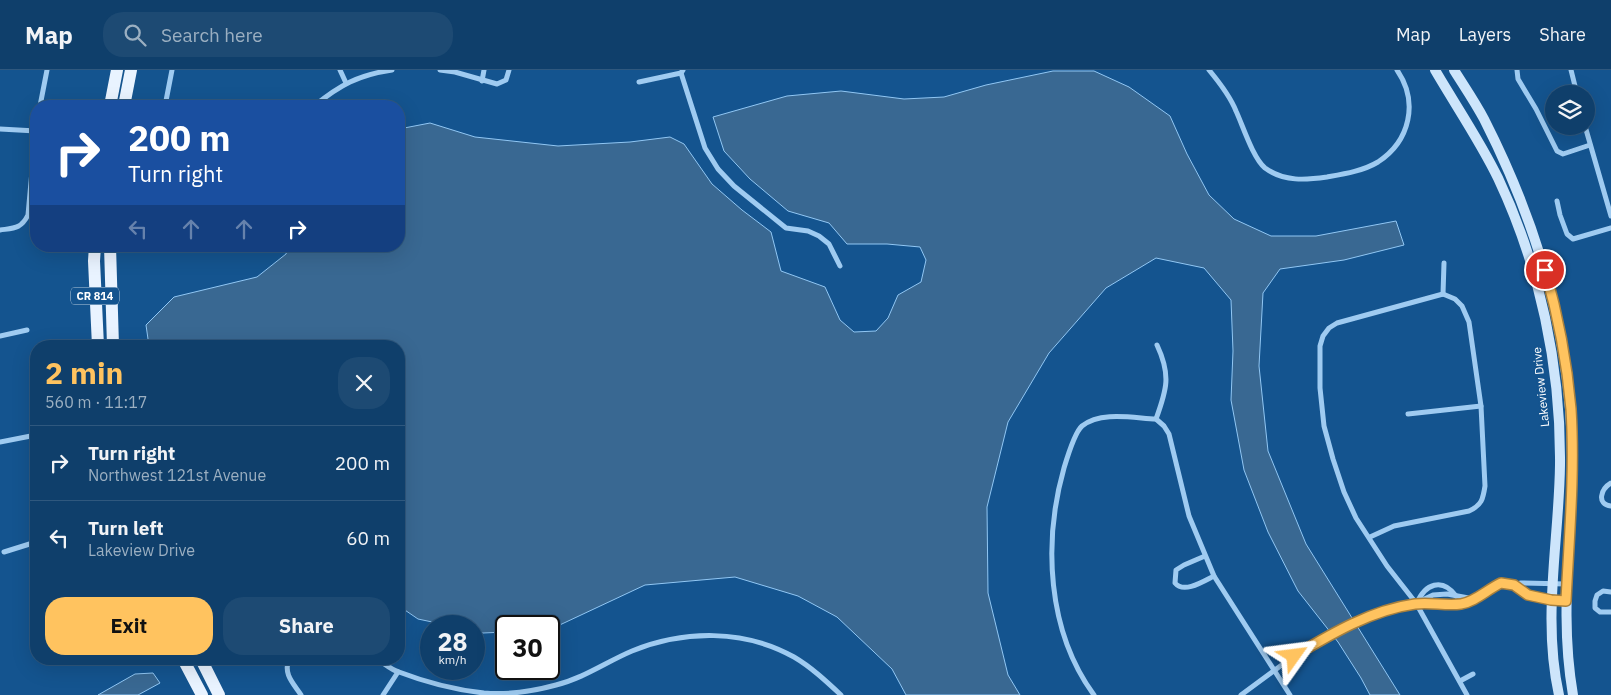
<!DOCTYPE html>
<meta charset="utf-8">
<style>
:root{--surface:#0f3f6b;--page:#1d4a73;--text:#f1f3f6;--muted:#9bafc1;--line:#2f587e;--accent:#ffc35f}
body{margin:0;font-family:"IBM Plex Sans",sans-serif;background:var(--page);color:var(--text);height:100vh;display:flex;flex-direction:column;font-size:19px;white-space:nowrap}
*{box-sizing:border-box;margin:0}
p{font-size:16px;color:var(--muted)}
.icon{flex:none;width:28px;height:28px;fill:none;stroke:currentColor;stroke-width:2;stroke-linecap:round;stroke-linejoin:round}
.map{position:relative;flex:1;overflow:hidden}
.drawer{position:absolute;left:30px;top:270px;width:375px;height:325px;display:flex;flex-direction:column;background:var(--surface);border-radius:20px;box-shadow:0 5px 20px #0002,0 0 0 1px var(--line)}
.drawer>*{flex:none}
.hud{position:absolute;left:30px;top:30px;width:375px;height:152px;border-radius:20px;box-shadow:0 5px 20px #0002,0 0 0 1px var(--line);background:#1a4fa0;color:#fff;overflow:hidden}
.controls{position:absolute;left:1545px;top:15px;display:grid;gap:10px}
.controls a{display:grid;place-items:center;width:50px;height:50px;border-radius:50%;background:var(--surface);box-shadow:0 5px 20px #0002,0 0 0 1px var(--line);font-size:25px}
.speed{position:absolute;left:420px;top:545px;display:flex;gap:10px;font-size:25px;font-weight:700;text-align:center}
.speed>*{display:grid;place-content:center;width:65px;height:65px;border-radius:50%;background:var(--surface);box-shadow:0 5px 20px #0002,0 0 0 1px var(--line);line-height:1}
.speed small{font-size:12px;font-weight:400}
.speed .limit{border:2px solid #111;border-radius:8px;background:#fff;color:#111}
.pin{position:absolute;display:grid;place-items:center;width:42px;height:42px;color:#fff;margin:-21px;border:2px solid #fff;border-radius:50%;box-shadow:0 1px 5px #0007}
.me{position:absolute;width:55px;margin:-28px;rotate:59deg;stroke-linejoin:round;filter:drop-shadow(0 0 4px #0008)}
.turn{display:flex;align-items:center;gap:18px;height:105px;padding:0 15px;font-size:22px}
.turn .icon{width:65px;height:65px;stroke-width:2.5}
.turn b{display:block;font-size:35px;line-height:42px}
.lanes{display:flex;align-items:center;height:48px;padding:0 15px;background:#0003;justify-content:center;gap:25px;direction:ltr}
.lanes .off{opacity:.35}
.round{display:grid;place-items:center;flex:none;width:52px;height:52px;border-radius:20px;background:var(--page)}
.headline{display:flex;align-items:center;justify-content:space-between;height:85px;padding:0 15px}
h1{font-size:30px;font-weight:700;line-height:38px;color:var(--accent)}
.button{display:flex;gap:10px;margin-top:auto;padding:10px 15px}
.button a{flex:1;height:58px;border-radius:20px;background:var(--accent);color:#111;font-size:20px;font-weight:700;line-height:58px;text-align:center}
.button a+a{background:var(--page);color:var(--text)}
ul{padding:0;list-style:none}
li{display:flex;align-items:center;gap:15px;height:75px;padding:0 15px;border-top:1px solid var(--line)}
li div{flex:1}
li b{display:block;font-size:19px}
li em{font-style:normal}
header{display:flex;align-items:center;gap:30px;box-sizing:border-box;height:70px;padding:0 25px;background:var(--surface);border-bottom:1px solid var(--line)}
header strong{font-size:24px}
nav{display:flex;gap:28px;margin-inline-start:auto;font-size:18px}
.search{width:350px;height:45px;background:var(--page);display:flex;align-items:center;gap:12px;box-sizing:border-box;padding:0 18px;border-radius:20px;color:var(--muted);font-size:19px}
.map>svg:first-child{display:block}
</style>
<header>
<strong>Map</strong>
<div class="search"><svg class="icon" aria-label="search" viewBox="0 0 24 24"><circle cx="10" cy="10" r="6"/><path d="M15 15l6 6"/></svg>Search here</div>
<nav><a>Map</a><a>Layers</a><a>Share</a></nav>
</header>
<div class="map">
<svg width="1611" height="625" viewBox="0 0 1611 625">
<rect width="100%" height="100%" fill="#14548f"/>
<g fill="#396892" stroke="#91c7f4">
<polygon points="1053,1 1094,1 1129,17 1170,46 1187,84 1209,125 1234,149 1271,166 1316,166 1396,151 1404,175 1344,190 1280,199 1263,223 1259,296 1268,381 1306,474 1400,625 1370,625 1361,608 1338,572 1298,521 1268,462 1244,400 1231,330 1233,281 1231,230 1204,198 1156,188 1106,218 1049,283 1008,352 987,437 988,523 1008,605 1020,625 906,625 892,599 837,547 798,526 735,507 645,515 549,560 549,556 506,556 506,562 483,563 474,561 474,556 451,556 418,549 399,536 399,276 149,276 146,255 174,227 257,207 286,184 289,176 399,176 399,59 430,53 475,67 558,76 630,72 670,67 684,74 712,114 742,140 771,162 781,201 825,217 840,250 854,262 876,261 888,248 898,225 921,212 926,190 920,177 887,174 847,174 829,153 788,141 750,109 724,81 713,47 787,26 841,21 904,29 944,27 986,15"/>
<polygon points="153,603 160,613 138,625 98,625 135,604"/>
</g>
<g fill="none" stroke-linecap="round" stroke-linejoin="round">
<g stroke="#9fcbf1" stroke-width="5">
<polyline points="340,0 346,13"/>
<polyline points="440,0 455,2 497,14 506,10 509,0"/>
<path d="M1209,0C1219,12 1230,26 1236,41C1243,56 1253,88 1265,98C1284,112 1306,110 1327,107C1344,104 1363,101 1378,92C1410,71 1419,32 1397,0"/>
<polyline points="1517,0 1518,9 1536,39 1557,81 1563,84 1590,75"/>
<polyline points="1571,0 1577,24"/>
<polyline points="681,3 705,78 718,99 734,116 786,158 808,161 819,166 829,174 840,196"/>
<polyline points="482,11 484,0"/>
<polyline points="639,12 681,3 683,0"/>
<polyline points="40,36 47,0"/>
<polyline points="165,36 172,0"/>
<path d="M314,36C340,15 358,5 392,0"/>
<polyline points="1585,56 1611,146"/>
<polyline points="0,59 36,61"/>
<polyline points="1557,131 1560,145 1567,164 1573,169 1611,158"/>
<path d="M0,160C14,158 21,159 28,145L36,57"/>
<polyline points="143,178 149,176"/>
<polyline points="1443,224 1337,253 1329,258 1323,266 1320,276 1320,318 1324,356 1333,389 1344,422 1356,448 1387,496 1416,533 1467,625"/>
<polyline points="1443,224 1444,193"/>
<polyline points="0,266 27,260"/>
<path d="M1157,275C1171,305 1167,319 1156,349L1164,356L1169,364L1189,446L1214,506L1290,625"/>
<polyline points="1408,344 1481,336"/>
<polyline points="0,372 36,365"/>
<path d="M1611,413C1601,419 1596,434 1611,436"/>
<path d="M1370,467L1394,456L1469,441C1482,435 1483,429 1485,416L1481,336L1469,252L1462,236L1455,229L1443,224"/>
<polyline points="4,482 36,472"/>
<path d="M1205,486L1184,495L1176,500L1175,513C1184,524 1204,511 1214,506"/>
<path d="M1514,515C1533,529 1543,530 1565,531"/>
<polyline points="1611,522 1603,521 1597,525 1595,531 1595,538 1600,542 1611,542"/>
<polyline points="1416,533 1441,535 1463,534 1501,513 1514,515 1521,513 1566,514"/>
<path d="M1417,533C1425,514 1442,507 1456,526"/>
<path d="M289,589C283,604 293,613 301,625"/>
<path d="M377,589C384,593 391,600 399,602C425,612 457,620 484,623C507,625 534,621 556,615C584,608 606,592 632,581C684,560 744,559 794,587C811,597 826,611 841,625"/>
<polyline points="1460,611 1473,604"/>
<polyline points="383,625 398,602"/>
<path d="M1094,625C1047,561 1043,472 1064,398C1067,388 1075,362 1082,356C1101,341 1133,348 1156,349"/>
<polyline points="1241,625 1294,586 1324,568 1362,549 1416,533 1433,525 1447,524 1474,529"/>
</g>
<g stroke="#cde5fb" stroke-width="10">
<path d="M1435,0C1456,36 1480,71 1498,108C1540,197 1561,297 1560,395C1559,471 1542,549 1559,625"/>
<path d="M1454,0C1464,16 1475,32 1484,49C1538,155 1572,271 1572,390C1572,471 1559,544 1573,625"/>
</g>
<g stroke="#e9f3ff" stroke-width="12">
<polyline points="110,36 117,0"/>
<polyline points="124,36 131,0"/>
<polyline points="95,176 94,191 98,276"/>
<polyline points="110,176 113,276"/>
<polyline points="183,589 202,625"/>
<polyline points="201,589 219,625"/>
</g>
</g>
<g fill="none" stroke-linecap="round" stroke-linejoin="round">
<defs>
<path id="route" d="M1294,586C1331,564 1371,540 1415,534C1430,532 1446,536 1461,534C1475,532 1488,519 1501,513L1514,515L1528,525L1551,530L1566,531C1569,468 1575,403 1571,339C1567,293 1558,245 1545,200"/>
</defs>
<use href="#route" stroke="#a67f3e" stroke-width="12"/>
<use href="#route" stroke="#ffc35f" stroke-width="9"/>
</g>
<g text-anchor="middle" stroke-width="4" stroke-linejoin="round" paint-order="stroke">
<rect fill="#14548f" stroke="#b8ccdd" stroke-width="1" x="71" y="217.5" width="48" height="17" rx="4"/>
<g font-size="11" font-weight="bold" fill="#fff">
<text x="95" y="230">CR 814</text>
</g>
<g font-size="12" fill="#fff" stroke="#14548f">
<text transform="translate(1541 317) rotate(-96)" y="4">Lakeview Drive</text>
</g>
</g>
</svg>
<div class="controls">
<a><svg class="icon" aria-label="layers" viewBox="0 0 24 24"><path d="M12 4l9 5-9 5-9-5zM3 14l9 5 9-5"/></svg></a>
</div>
<div class="speed"><div>28<small>km/h</small></div><div class="limit">30</div></div>
<div class="pin" style="left:1545px;top:200px;background:#d93025"><svg class="icon" aria-label="arrive" viewBox="0 0 24 24"><path d="M6 21V4h12l-3 4 3 4H6"/></svg></div>
<svg class="me" style="left:1294px;top:586px" viewBox="-20 -20 40 40"><path d="M0-17L14 15 0 8-14 15z" fill="#ffc35f" stroke="#fff" stroke-width="4"/></svg>
<div class="hud">
<div class="turn"><svg class="icon" aria-label="right" viewBox="0 0 24 24"><path d="M7 20v-9h11M14 6l5 5-5 5"/></svg><div><b>200 m</b>Turn right</div></div>
<div class="lanes"><svg class="icon off" aria-label="left" viewBox="0 0 24 24"><path d="M17 20v-9H6M10 6l-5 5 5 5"/></svg><svg class="icon off" aria-label="ahead" viewBox="0 0 24 24"><path d="M12 20V5M6 11l6-6 6 6"/></svg><svg class="icon off" aria-label="ahead" viewBox="0 0 24 24"><path d="M12 20V5M6 11l6-6 6 6"/></svg><svg class="icon" aria-label="right" viewBox="0 0 24 24"><path d="M7 20v-9h11M14 6l5 5-5 5"/></svg></div>
</div>
<section class="drawer">
<div class="headline"><div><h1>2 min</h1><p>560 m · 11:17</p></div><a class="round"><svg class="icon" aria-label="close" viewBox="0 0 24 24"><path d="M6 6l12 12M18 6L6 18"/></svg></a></div>
<ul>
<li><svg class="icon" aria-label="right" viewBox="0 0 24 24"><path d="M7 20v-9h11M14 6l5 5-5 5"/></svg><div><b>Turn right</b><p>Northwest 121st Avenue</p></div><em>200 m</em></li>
<li><svg class="icon" aria-label="left" viewBox="0 0 24 24"><path d="M17 20v-9H6M10 6l-5 5 5 5"/></svg><div><b>Turn left</b><p>Lakeview Drive</p></div><em>60 m</em></li>
</ul>
<div class="button"><a>Exit</a><a>Share</a></div>
</section>
</div>
